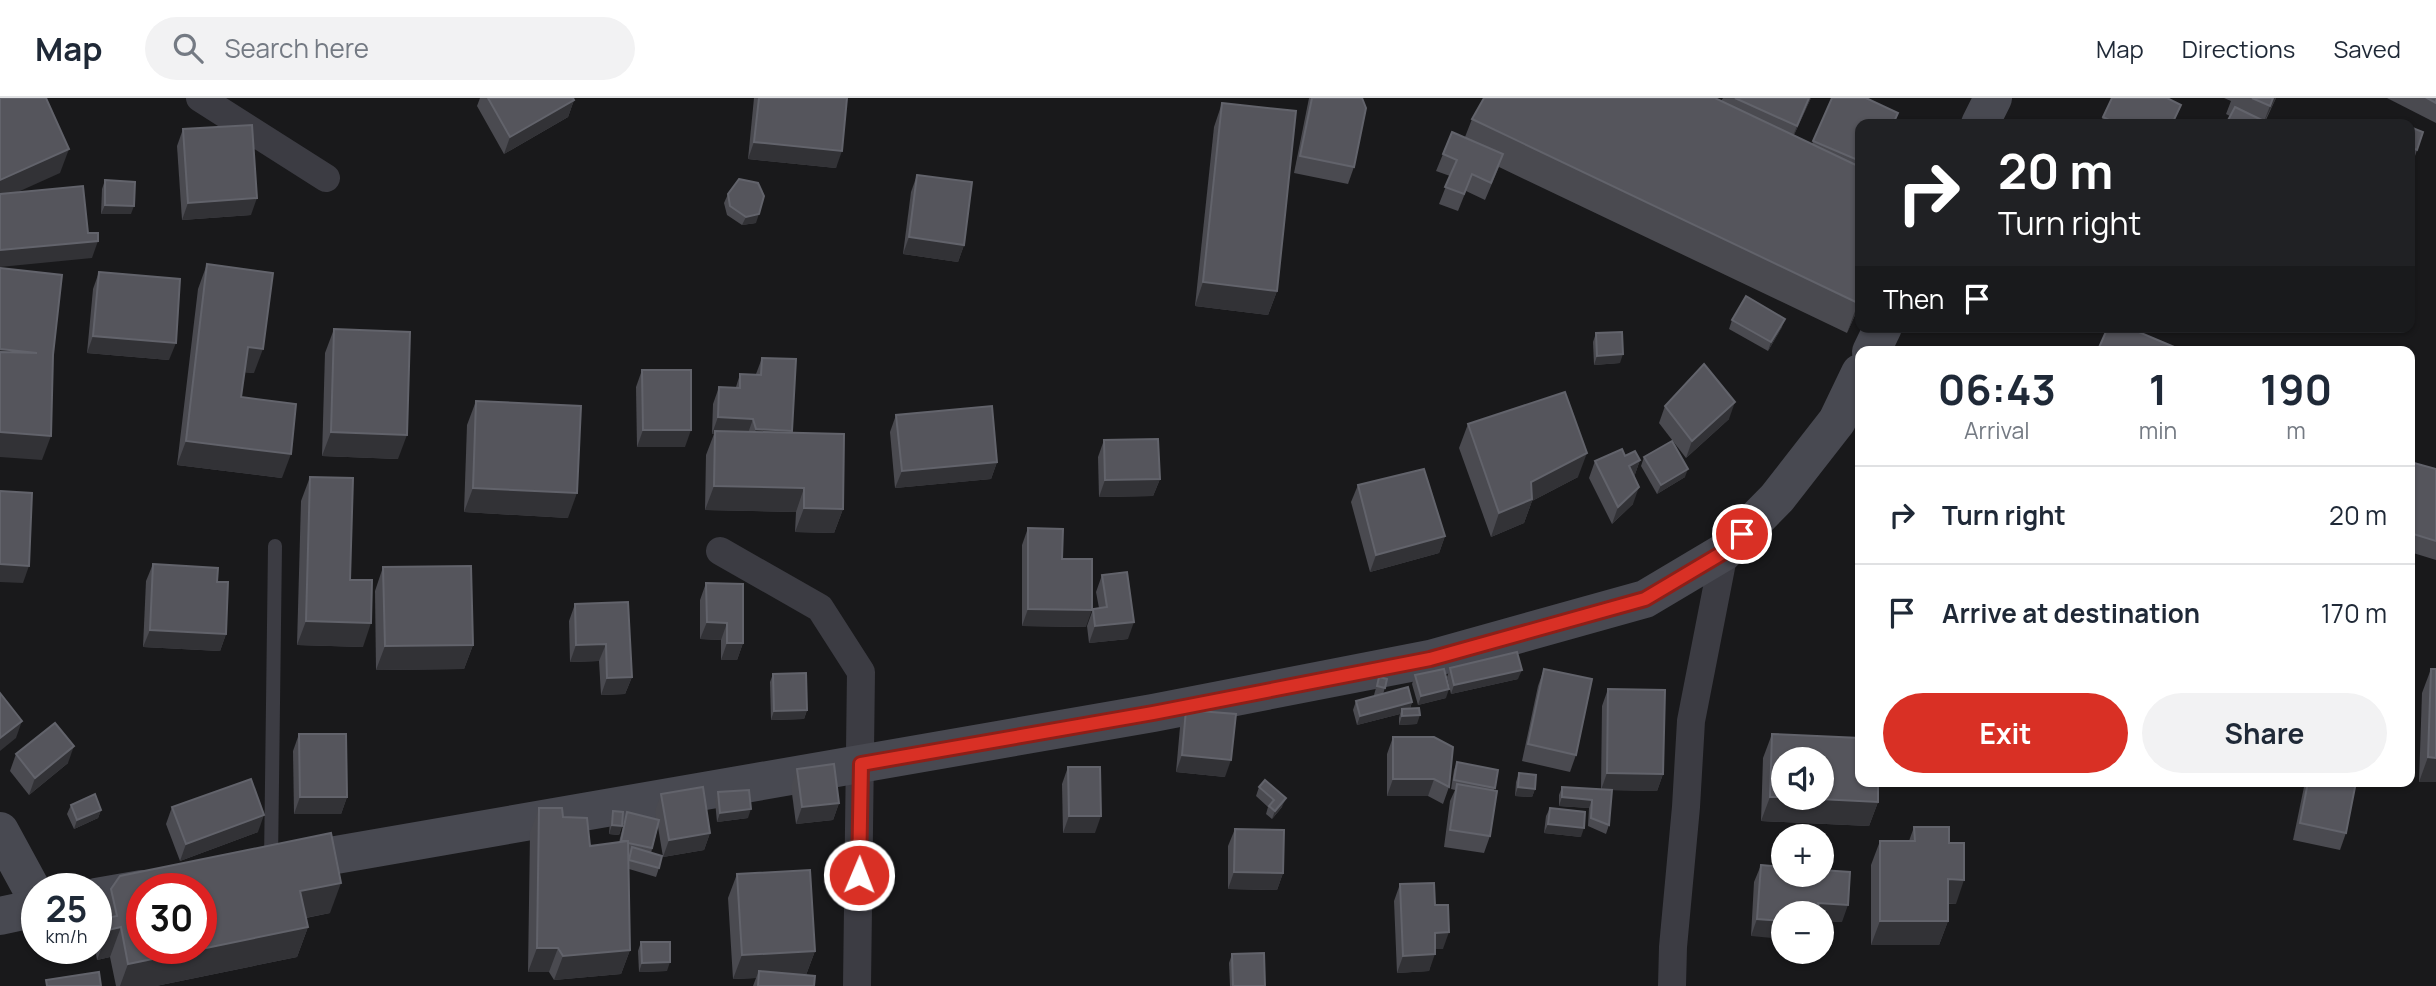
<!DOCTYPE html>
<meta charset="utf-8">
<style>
:root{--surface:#fff;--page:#f2f2f3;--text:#1f2937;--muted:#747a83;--line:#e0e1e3;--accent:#d93025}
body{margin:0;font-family:Manrope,sans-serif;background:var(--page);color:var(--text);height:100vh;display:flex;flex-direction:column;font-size:26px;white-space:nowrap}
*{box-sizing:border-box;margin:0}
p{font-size:23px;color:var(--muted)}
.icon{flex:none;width:38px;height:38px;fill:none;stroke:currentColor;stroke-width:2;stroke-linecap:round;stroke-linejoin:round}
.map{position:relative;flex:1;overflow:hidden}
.drawer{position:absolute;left:1855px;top:248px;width:560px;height:441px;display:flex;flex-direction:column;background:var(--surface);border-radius:14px;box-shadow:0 2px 5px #0004}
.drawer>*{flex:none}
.banner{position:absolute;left:1855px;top:21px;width:560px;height:214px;border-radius:14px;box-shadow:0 2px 5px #0004;background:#202124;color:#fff;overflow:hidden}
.buttons{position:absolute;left:1771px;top:649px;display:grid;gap:14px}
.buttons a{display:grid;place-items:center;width:63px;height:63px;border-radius:50%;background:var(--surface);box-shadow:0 2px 5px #0004;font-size:35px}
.speed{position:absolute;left:21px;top:775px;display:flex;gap:14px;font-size:35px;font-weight:700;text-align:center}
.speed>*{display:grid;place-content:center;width:91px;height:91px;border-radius:50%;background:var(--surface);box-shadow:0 2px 5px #0004;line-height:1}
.speed small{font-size:18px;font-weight:400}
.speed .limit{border:10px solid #d22;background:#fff;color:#111}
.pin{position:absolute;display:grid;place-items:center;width:60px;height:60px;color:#fff;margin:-30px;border:4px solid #fff;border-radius:50%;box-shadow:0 2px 7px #0007}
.me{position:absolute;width:77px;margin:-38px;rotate:1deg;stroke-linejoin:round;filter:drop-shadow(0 0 5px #0008)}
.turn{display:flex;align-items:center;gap:24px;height:147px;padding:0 28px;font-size:32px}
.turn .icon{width:91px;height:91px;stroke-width:2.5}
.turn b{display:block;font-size:49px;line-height:60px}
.then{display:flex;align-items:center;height:66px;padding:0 28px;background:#0003;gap:14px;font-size:26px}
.eta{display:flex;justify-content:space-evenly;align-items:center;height:119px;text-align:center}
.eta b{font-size:42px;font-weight:700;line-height:49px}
.action{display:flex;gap:14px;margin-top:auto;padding:14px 28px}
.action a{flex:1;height:80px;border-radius:42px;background:var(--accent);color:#fff;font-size:28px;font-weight:700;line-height:80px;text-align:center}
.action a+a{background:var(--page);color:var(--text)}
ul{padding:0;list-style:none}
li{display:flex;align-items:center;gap:21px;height:98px;padding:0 28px;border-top:2px solid var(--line)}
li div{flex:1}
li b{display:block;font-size:26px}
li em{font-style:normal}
header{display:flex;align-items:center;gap:42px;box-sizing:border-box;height:98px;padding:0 35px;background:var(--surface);border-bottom:2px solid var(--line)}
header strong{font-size:33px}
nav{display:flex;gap:38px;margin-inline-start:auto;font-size:24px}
.search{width:490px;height:63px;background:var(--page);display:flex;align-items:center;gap:18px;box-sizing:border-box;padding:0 24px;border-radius:38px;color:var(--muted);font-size:26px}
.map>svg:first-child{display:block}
</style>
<header>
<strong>Map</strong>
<div class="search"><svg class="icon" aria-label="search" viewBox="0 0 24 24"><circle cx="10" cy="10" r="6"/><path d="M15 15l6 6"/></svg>Search here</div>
<nav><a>Map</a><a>Directions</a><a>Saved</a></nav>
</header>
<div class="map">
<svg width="2436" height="888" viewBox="0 0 2436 888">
<rect width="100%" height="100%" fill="#19191b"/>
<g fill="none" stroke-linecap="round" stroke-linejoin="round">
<polyline stroke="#3c3c43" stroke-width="14" points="271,764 275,448"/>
<g stroke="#3c3c43" stroke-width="28">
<polyline points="200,0 326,80"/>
<polyline points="720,453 820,510 861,574 857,888"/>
<polyline points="1672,888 1673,849 1686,709 1691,623 1724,454"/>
</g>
<g stroke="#484951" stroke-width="38">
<polyline points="1980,26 1993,0"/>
<polyline points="1871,254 1883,229"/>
<polyline points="0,733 37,801"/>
<polyline points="284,766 1153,615 1430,561 1645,501 1724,454 1777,400 1837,323 1860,275"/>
<polyline points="96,799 142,791"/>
<polyline points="0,818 37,810"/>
</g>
</g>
<g fill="#4a4a50">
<polygon points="480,0 573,0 574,2 568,19 504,56 477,8"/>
<polygon points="754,0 847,0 836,70 748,61"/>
<polygon points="1309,0 1362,0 1354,69 1348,86 1294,75"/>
<polygon points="1723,0 1811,0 1794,37 1812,46 1832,0 1860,26 1860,206 1847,235 1499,69 1485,102 1466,93 1458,113 1439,106 1450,78 1436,73 1443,56 1465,39 1472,21 1721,3"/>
<polygon points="2224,0 2276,0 2265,24 2230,18 2226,16 2231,3"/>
<polygon points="2387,0 2436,0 2436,25"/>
<polygon points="1222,5 1277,193 1268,217 1195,208 1214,29"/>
<polygon points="2103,19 2174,26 2100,26"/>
<polygon points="2410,29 2423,34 2414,61 2410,59"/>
<polygon points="183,31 251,117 182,122 177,48"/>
<polygon points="917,77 964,147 958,164 903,156 911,94"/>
<polygon points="105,82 131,116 101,116 102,91"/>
<polygon points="728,96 756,125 742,127 727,117 724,105"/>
<polygon points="207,166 254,275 244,274 241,299 282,380 177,367 198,191"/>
<polygon points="99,174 169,262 87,255 93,191"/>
<polygon points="1732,222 1782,229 1768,253 1729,231"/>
<polygon points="334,231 398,361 322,358 325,255"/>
<polygon points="1596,235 1620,265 1594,267 1593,244"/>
<polygon points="762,260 792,335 843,411 834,435 795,434 796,414 705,412 706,357 714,336 712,336 713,306 719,289 736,289 740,276 756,276"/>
<polygon points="642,272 685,349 637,349 636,289"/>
<polygon points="476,303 568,420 464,414 467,327"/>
<polygon points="1665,308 1729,321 1686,360 1659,325"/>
<polygon points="896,317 997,364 991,381 895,390 890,334"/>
<polygon points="1468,326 1578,379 1532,403 1524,425 1491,439 1459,350"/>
<polygon points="1104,342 1160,381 1153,398 1099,399 1098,359"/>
<polygon points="1625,358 1640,362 1634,379 1633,406 1612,426 1589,380 1595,363"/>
<polygon points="1644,359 1685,379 1657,396 1641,368"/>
<polygon points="2414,365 2436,371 2436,462 2410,454 2410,375"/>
<polygon points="310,379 350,482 363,549 297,547 301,403"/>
<polygon points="1358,387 1445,438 1439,455 1370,474 1351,404"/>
<polygon points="1028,430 1062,461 1086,529 1022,528 1022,447"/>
<polygon points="153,466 217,484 226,536 220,553 143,549 146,483"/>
<polygon points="383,469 473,547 464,571 376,572 375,493"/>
<polygon points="1102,477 1128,541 1089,545 1087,528 1093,511 1099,510 1096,494"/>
<polygon points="706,485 743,545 737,562 721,562 721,542 700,541 700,502"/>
<polygon points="575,506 632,579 625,596 601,597 599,563 570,564 569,523"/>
<polygon points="1450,570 1518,581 1451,596 1447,579"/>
<polygon points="1544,571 1576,657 1570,674 1522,663 1538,588"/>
<polygon points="2431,571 2436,571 2436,684 2419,684 2422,595"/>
<polygon points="773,576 807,612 804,621 771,622 770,584"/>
<polygon points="1415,577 1446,600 1418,607 1412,586"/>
<polygon points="1379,579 1385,590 1383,596 1412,604 1410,611 1417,626 1399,627 1399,620 1400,616 1357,627 1353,612 1356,603 1376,598 1374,597"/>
<polygon points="1608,591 1663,676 1657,693 1612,692 1609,727 1606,736 1588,728 1589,710 1559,708 1559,697 1562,689 1601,691 1602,608"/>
<polygon points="1186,612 1225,679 1176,674 1180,629"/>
<polygon points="299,636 347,699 341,716 294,716 293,653"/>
<polygon points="1772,636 1878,704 1869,728 1761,723 1763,660"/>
<polygon points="1393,639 1449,689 1443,706 1428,698 1387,698 1387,656"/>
<polygon points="16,656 68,665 29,697 10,673"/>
<polygon points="1457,664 1498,672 1494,692 1490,738 1484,755 1444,749 1450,703 1455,692 1451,691 1454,672"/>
<polygon points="1068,669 1095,735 1063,735 1062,686"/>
<polygon points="797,671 839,705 833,722 796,726 791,688"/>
<polygon points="1519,675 1535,691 1532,699 1515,698 1516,684"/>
<polygon points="2305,684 2356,684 2346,735 2340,752 2293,742"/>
<polygon points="1259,689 1282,709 1272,721 1266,716 1268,709 1256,698"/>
<polygon points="718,694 748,720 717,724 715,703"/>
<polygon points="661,696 710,735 704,752 663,759 658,729 651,755 659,770 656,779 629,771 630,852 621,876 554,882 549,874 528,874 530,734 539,710 563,719 590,748 619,744 627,714 656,721 655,713"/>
<polygon points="71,707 101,712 98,720 74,731 67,716"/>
<polygon points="172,709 258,734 180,763 166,726"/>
<polygon points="1550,710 1581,739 1544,735 1546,718"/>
<polygon points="613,713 622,728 619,737 609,736 610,722"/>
<polygon points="1914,729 1949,745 1956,806 1948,806 1948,823 1939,847 1871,847 1871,767 1880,743 1909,743"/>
<polygon points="1235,731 1283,775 1277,792 1228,791 1228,748"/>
<polygon points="1761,767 1842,824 1822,823 1751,838 1754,784"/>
<polygon points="737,776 815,853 806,877 802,877 814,888 753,888 756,880 733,881 728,800"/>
<polygon points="1400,786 1435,807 1443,851 1435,851 1429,873 1397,875 1394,803"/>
<polygon points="111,791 330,815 306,820 308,829 297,859 156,888 116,888 110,859 97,862 95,850 96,850 96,846 102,829 100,821"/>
<polygon points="641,844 667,873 639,874 638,853"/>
<polygon points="1232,856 1265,888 1230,888 1229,865"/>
</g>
<g fill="#323236">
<polygon points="1809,0 1811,0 1790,45 1797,28"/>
<polygon points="2273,0 2276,0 2263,26 2270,8"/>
<polygon points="574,2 568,19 504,56 510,39"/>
<polygon points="754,44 842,53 836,70 748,61"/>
<polygon points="69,51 60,75 0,102 0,82"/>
<polygon points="257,100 251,117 182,122 188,105"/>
<polygon points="105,107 134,108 131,116 101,116"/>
<polygon points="759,116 756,125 742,127 746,119"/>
<polygon points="909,139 964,147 958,164 903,156"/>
<polygon points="98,143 92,160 0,169 0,152"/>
<polygon points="1203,184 1277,193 1268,217 1195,208"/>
<polygon points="1860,199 1860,206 1847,235 1858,205"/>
<polygon points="1785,221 1782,229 1768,253 1771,244"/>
<polygon points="93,238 176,245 169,262 87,255"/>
<polygon points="248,249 263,251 254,275 239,274"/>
<polygon points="0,251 37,255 0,276"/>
<polygon points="1623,256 1620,265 1594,267 1597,258"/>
<polygon points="1735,304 1729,321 1686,360 1692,343"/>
<polygon points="718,319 753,321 747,338 715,333 714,336 712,336"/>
<polygon points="756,331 792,333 786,350 750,348"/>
<polygon points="643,332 691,332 685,349 637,349"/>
<polygon points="0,334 51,338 42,362 0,359"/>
<polygon points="331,334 407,337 398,361 322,358"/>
<polygon points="186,343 291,356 282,380 177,367"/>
<polygon points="1587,355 1578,379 1532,403 1524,425 1491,439 1499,415 1531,384"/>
<polygon points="1640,362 1634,379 1629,368"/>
<polygon points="997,364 991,381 895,390 902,373"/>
<polygon points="1688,371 1685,379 1657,396 1661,387"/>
<polygon points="1160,381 1153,398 1099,399 1105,382"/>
<polygon points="714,388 804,390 796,414 705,412"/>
<polygon points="1639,389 1633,406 1612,426 1618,409"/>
<polygon points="473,390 577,395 568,420 464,414"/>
<polygon points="804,410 843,411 834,435 795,434"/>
<polygon points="1445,438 1439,455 1370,474 1376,457"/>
<polygon points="0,466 29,468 23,485 0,484"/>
<polygon points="1028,511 1092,512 1086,529 1022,528"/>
<polygon points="306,523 371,525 363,549 297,547"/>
<polygon points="707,524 727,525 721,542 700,541"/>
<polygon points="1134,524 1128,541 1089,545 1095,528"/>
<polygon points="150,532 226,536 220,553 143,549"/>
<polygon points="727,545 743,545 737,562 721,562"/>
<polygon points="606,546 599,563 570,564 576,547"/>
<polygon points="473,547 464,571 376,572 385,548"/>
<polygon points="1522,572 1518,581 1451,596 1454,587"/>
<polygon points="632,579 625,596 601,597 607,580"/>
<polygon points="1449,591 1446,600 1418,607 1421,598"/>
<polygon points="1412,604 1409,613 1402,611 1400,616 1357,627 1360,618"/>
<polygon points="807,612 804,621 771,622 774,613"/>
<polygon points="1420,617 1417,626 1399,627 1402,618"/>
<polygon points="22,623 16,640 0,653 0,640"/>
<polygon points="74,648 68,665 29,697 35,680"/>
<polygon points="1182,657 1231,662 1225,679 1176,674"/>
<polygon points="2428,659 2436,660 2436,684 2419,684"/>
<polygon points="1607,675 1663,676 1657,693 1601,692"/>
<polygon points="1393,681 1434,681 1428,698 1387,698"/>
<polygon points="1518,689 1535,691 1532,699 1515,698"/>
<polygon points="300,699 347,699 341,716 294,716"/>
<polygon points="1562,699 1592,702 1589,710 1559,708"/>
<polygon points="1770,699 1783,700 1878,704 1869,728 1761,723"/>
<polygon points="1286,700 1282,709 1272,721 1275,713"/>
<polygon points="839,705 833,722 796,726 802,709"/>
<polygon points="751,711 748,720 717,724 720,715"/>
<polygon points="101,712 98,720 74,731 77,722"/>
<polygon points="264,717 258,734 180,763 186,746"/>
<polygon points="1069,718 1101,718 1095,735 1063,735"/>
<polygon points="1548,726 1584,730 1581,739 1544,735"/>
<polygon points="612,727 622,728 619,737 609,736"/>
<polygon points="710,735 704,752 663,759 669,742"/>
<polygon points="1234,774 1283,775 1277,792 1228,791"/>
<polygon points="1948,781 1964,782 1956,806 1939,805"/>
<polygon points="341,785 330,815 289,823 300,793"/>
<polygon points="1818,805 1848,807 1842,824 1822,823 1822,816 1814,816"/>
<polygon points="1757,821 1783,823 1783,841 1751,838"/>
<polygon points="1880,823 1948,823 1939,847 1871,847"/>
<polygon points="121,829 110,859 97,862 108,832"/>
<polygon points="308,829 297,859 156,888 120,888 128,866"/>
<polygon points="1449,834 1443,851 1428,851 1435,835"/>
<polygon points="537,850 558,850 549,874 528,874"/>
<polygon points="630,852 621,876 554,882 563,858"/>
<polygon points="815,853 806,877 758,880 759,873 756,880 733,881 742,857"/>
<polygon points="1435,856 1429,873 1397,875 1403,858"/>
<polygon points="670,864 667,873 639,874 642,865"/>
</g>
<g fill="#55555c" stroke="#62636b" stroke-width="2" fill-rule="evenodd">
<polygon points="0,0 46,0 69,51 0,82"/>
<polygon points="488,0 573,0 574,2 510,39"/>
<polygon points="759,0 847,0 842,53 754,44"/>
<polygon points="1312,0 1362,0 1366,10 1354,69 1300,58"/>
<polygon points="1484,0 1715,0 1860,69 1860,199 1858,205 1472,21"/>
<polygon points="1735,0 1809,0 1797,28"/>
<polygon points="1832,0 1866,0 1898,15 1893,26 1860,26 1860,63 1813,43"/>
<polygon points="2112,0 2167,0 2181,7 2172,26 2117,26 2103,19"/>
<polygon points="2252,0 2273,0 2270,8"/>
<polygon points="2427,0 2436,0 2436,5"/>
<polygon points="1222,5 1296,13 1277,193 1203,184"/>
<polygon points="2235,9 2270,26 2226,26"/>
<polygon points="2391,23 2401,26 2390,26"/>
<polygon points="252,27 257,100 188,105 183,31"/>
<polygon points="2410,29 2423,34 2417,52 2410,49"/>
<polygon points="1452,34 1503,56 1491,85 1472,76 1464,96 1445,89 1457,62 1443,56"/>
<polygon points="917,77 972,84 964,147 909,139"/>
<polygon points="739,81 758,85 764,98 759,116 746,119 730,108 728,96"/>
<polygon points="105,82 135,84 134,108 105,107"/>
<polygon points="83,88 88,135 98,135 98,143 0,152 0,96"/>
<polygon points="207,166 273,175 263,251 248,249 241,299 296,306 291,356 186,343"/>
<polygon points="0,170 62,177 53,257 51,338 0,334 0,254 37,255 0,251"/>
<polygon points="99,174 180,181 176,245 93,238"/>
<polygon points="1746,198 1785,221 1771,244 1732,222"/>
<polygon points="2108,229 2127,229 2186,254 2097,254"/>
<polygon points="334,231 410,234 407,337 331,334"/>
<polygon points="1622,234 1623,256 1597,258 1596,235"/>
<polygon points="762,260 796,261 792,333 756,331 753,321 718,319 719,289 740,290 740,276 761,277"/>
<polygon points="1704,266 1735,304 1692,343 1665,308"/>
<polygon points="642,272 691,272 691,332 643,332"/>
<polygon points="1565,294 1587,355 1531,384 1532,401 1499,415 1468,326"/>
<polygon points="476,303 581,308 577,395 473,390"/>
<polygon points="992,308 997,364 902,373 896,317"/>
<polygon points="715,333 844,336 843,411 804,410 804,390 714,388"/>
<polygon points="1158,341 1160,381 1105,382 1104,342"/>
<polygon points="1672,343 1688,371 1661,387 1644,359"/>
<polygon points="1622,351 1625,358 1635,353 1640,362 1629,368 1639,389 1618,409 1595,363"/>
<polygon points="2414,365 2436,371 2436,443 2410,435 2410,375 2412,375"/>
<polygon points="1424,371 1445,438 1376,457 1358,387"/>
<polygon points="310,379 353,380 350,482 372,482 371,525 306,523"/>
<polygon points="0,393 32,395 29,468 0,466"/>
<polygon points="1028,430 1063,431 1062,461 1092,461 1092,512 1028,511"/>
<polygon points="153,466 218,470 217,484 228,484 226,536 150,532"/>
<polygon points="471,468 473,547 385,548 383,469"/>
<polygon points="1127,474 1134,524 1095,528 1093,511 1107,509 1102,477"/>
<polygon points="706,485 743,486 743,545 727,545 727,525 707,524"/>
<polygon points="628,504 632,579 607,580 606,546 576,547 575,506"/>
<polygon points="1517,554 1522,572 1454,587 1450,570"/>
<polygon points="1444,571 1449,591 1421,598 1415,577"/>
<polygon points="1544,571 1592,581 1576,657 1528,646"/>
<polygon points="2431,571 2436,571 2436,660 2428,659"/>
<polygon points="806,575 807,612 774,613 773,576"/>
<polygon points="1379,579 1387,581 1385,590 1377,588"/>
<polygon points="1408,589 1412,604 1360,618 1356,603"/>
<polygon points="1608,591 1665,592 1663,676 1607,675"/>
<polygon points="0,595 22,623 0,640"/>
<polygon points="1419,610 1420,617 1402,618 1402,611"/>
<polygon points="1186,612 1236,616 1231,662 1182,657"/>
<polygon points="55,625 74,648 35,680 16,656"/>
<polygon points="299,636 346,636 347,699 300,699"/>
<polygon points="1772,636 1860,640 1860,684 1878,684 1878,704 1799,700 1822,700 1822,662 1783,662 1783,699 1770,699"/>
<polygon points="1393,639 1434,639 1453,649 1449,689 1434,681 1393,681"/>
<polygon points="1457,664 1498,672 1495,690 1454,682"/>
<polygon points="834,666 839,705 802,709 797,671"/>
<polygon points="1068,669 1100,669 1101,718 1069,718"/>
<polygon points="1519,675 1536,677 1535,691 1518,689"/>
<polygon points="251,681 264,717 186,746 172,709"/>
<polygon points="1265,682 1286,700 1275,713 1269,708 1274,702 1259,689"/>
<polygon points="2308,684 2356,684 2346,735 2300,725"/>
<polygon points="1457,686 1497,693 1490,738 1450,732"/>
<polygon points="703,689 710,735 669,742 661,696"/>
<polygon points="1562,689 1612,692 1609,727 1591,720 1592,702 1562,699"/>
<polygon points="749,692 751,711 720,715 718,694"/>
<polygon points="95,696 101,712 77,722 71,707"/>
<polygon points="539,710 562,710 563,719 587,720 590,748 628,743 630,852 563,858 558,850 537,850"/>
<polygon points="1550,710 1585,714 1584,730 1548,726"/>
<polygon points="613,713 623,714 622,728 612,727"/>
<polygon points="627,714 659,722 652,750 628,745 628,743 621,743"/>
<polygon points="1914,729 1949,729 1949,745 1964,745 1964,782 1948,781 1948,823 1880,823 1880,743 1915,743"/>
<polygon points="1235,731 1284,732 1283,775 1234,774"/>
<path d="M331,735L341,785L300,793L308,829L128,866L121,829L108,832L106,820L117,818L111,791L120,778ZM142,791H201V850H142Z"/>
<polygon points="632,749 662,758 659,770 629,762"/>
<polygon points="1761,767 1783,769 1783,777 1822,777 1822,772 1850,774 1848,807 1818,805 1820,816 1783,816 1783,823 1757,821"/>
<polygon points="810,772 815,853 742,857 737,776"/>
<polygon points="1434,785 1435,807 1448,807 1449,834 1435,835 1435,856 1403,858 1400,786"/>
<polygon points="641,844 670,844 670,864 642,865"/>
<polygon points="1264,855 1265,888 1233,888 1232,856"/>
<polygon points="759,873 815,878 814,888 758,888"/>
<polygon points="99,874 101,888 47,888 46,882"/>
</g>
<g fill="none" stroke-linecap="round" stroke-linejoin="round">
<defs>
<polyline id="route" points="859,777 861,666 1153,615 1430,561 1645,501 1724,454 1742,436"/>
</defs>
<use href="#route" stroke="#8d1f18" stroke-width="18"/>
<use href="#route" stroke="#d93025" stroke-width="12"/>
</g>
</svg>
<div class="buttons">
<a><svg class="icon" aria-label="sound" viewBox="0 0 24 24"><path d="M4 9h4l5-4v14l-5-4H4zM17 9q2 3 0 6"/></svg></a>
<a>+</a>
<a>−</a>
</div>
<div class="speed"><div>25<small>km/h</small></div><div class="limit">30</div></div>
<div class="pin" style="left:1742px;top:436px;background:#d93025"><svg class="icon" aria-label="arrive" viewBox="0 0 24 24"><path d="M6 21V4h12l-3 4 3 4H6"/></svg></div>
<svg class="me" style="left:859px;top:777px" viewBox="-20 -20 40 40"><circle r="17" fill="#d93025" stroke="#fff" stroke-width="3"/><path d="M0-11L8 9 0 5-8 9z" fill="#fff"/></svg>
<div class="banner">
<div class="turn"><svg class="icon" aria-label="right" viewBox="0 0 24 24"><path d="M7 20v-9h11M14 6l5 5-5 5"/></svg><div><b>20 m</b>Turn right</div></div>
<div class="then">Then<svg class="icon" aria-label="arrive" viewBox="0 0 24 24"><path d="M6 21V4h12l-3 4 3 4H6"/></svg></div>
</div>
<section class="drawer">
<div class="eta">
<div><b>06:43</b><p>Arrival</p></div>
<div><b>1</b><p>min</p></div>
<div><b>190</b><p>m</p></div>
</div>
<ul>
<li><svg class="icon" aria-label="right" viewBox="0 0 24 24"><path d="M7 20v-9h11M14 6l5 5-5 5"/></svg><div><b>Turn right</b></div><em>20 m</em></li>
<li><svg class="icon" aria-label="arrive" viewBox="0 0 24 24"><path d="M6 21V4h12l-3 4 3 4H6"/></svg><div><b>Arrive at destination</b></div><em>170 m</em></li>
</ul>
<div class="action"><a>Exit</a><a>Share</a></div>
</section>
</div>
